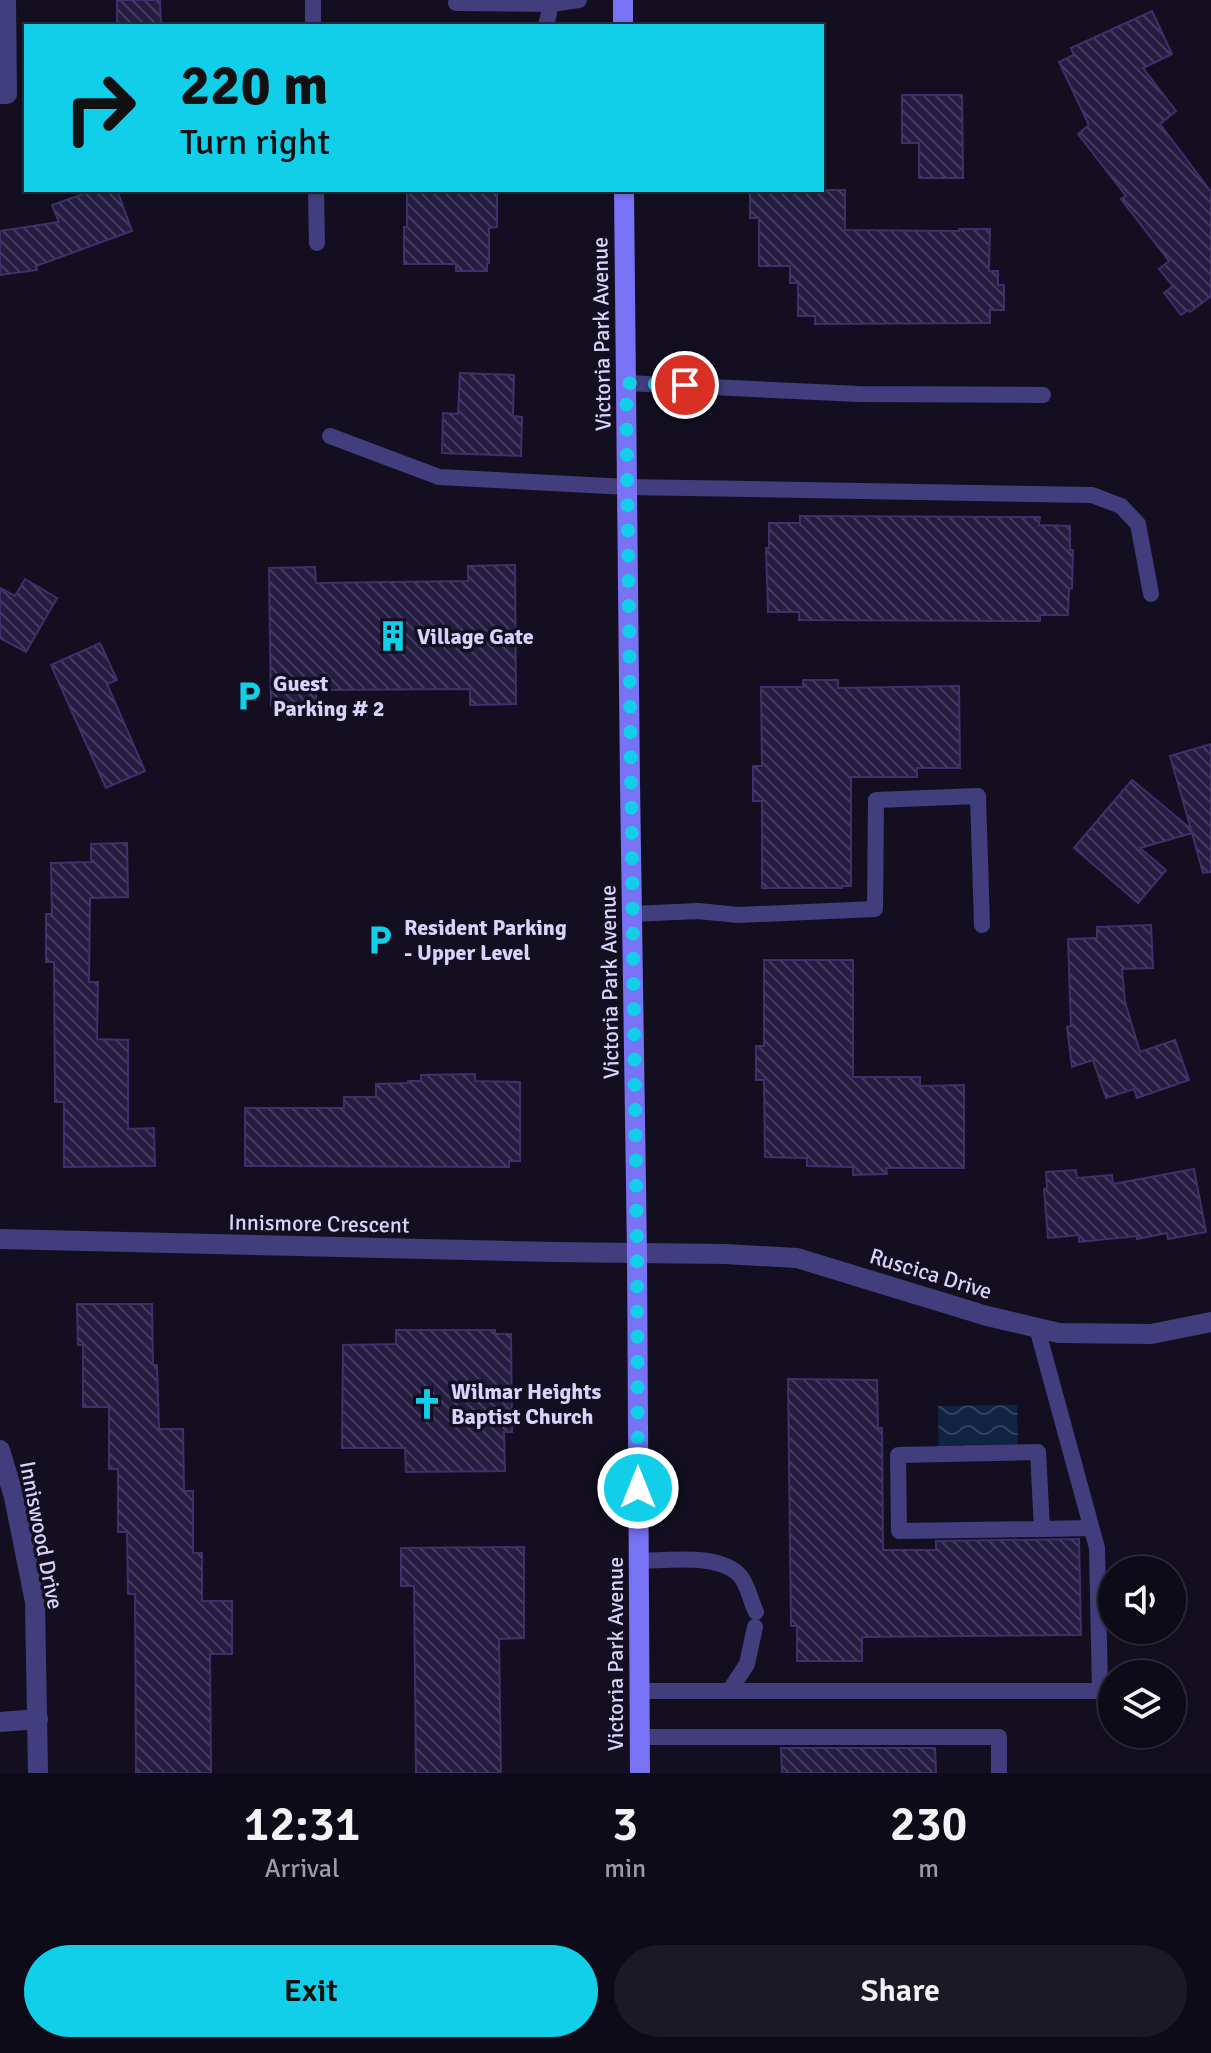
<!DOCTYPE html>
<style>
:root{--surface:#0e0b19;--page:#1c1926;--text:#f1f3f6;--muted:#9b9ba2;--line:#2e2b38;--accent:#12cfe9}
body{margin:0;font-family:Signika,sans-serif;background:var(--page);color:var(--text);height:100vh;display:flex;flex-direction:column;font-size:30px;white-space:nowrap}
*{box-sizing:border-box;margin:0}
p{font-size:26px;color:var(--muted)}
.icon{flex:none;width:44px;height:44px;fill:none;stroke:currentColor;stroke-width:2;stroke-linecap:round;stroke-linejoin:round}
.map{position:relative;height:1773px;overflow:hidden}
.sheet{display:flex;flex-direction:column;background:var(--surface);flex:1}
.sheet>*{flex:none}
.hud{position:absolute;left:24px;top:24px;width:800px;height:168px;border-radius:0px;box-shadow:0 2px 6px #0004,0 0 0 2px var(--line);background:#12cfe9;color:#111;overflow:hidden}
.controls{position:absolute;left:1098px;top:1556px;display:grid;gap:16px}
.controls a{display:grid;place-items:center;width:88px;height:88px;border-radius:50%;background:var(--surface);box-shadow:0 2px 6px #0004,0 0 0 2px var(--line);font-size:40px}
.pin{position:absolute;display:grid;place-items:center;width:68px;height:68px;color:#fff;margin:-34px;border:4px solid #fff;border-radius:50%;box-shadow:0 2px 8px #0007}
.me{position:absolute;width:88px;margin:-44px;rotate:0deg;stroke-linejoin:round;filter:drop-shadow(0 0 6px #0008)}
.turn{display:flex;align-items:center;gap:28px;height:168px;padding:0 24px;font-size:36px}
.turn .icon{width:104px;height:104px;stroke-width:2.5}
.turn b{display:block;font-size:56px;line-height:68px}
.eta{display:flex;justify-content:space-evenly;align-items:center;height:136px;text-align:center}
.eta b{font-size:48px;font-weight:600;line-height:56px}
.button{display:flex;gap:16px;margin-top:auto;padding:16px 24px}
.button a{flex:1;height:92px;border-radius:48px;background:var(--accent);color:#111;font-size:32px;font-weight:600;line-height:92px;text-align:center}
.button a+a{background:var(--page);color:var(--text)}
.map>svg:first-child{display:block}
</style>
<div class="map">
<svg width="1211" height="1773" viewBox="0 0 1211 1773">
<defs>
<pattern id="water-waves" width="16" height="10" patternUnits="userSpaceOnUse" patternTransform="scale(2)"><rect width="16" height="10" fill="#112343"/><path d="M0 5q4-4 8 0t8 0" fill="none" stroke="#33425f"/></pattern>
<pattern id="building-back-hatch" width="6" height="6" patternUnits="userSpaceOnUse" patternTransform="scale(2)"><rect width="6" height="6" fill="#251d41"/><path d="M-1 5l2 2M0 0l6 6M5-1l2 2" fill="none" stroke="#443d5d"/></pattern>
</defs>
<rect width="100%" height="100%" fill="#130f21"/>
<polygon fill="url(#water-waves)" points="1017,1405 1018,1459 939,1461 938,1406"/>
<g fill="url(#building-back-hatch)" stroke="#3e316b" stroke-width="2">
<polygon points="117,0 160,0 161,26 117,26"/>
<polygon points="1152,11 1172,54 1143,68 1176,111 1160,124 1211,192 1211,296 1190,312 1188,310 1181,315 1164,293 1173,286 1159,269 1169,261 1121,199 1126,196 1078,134 1089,125 1059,62 1074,55 1071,48"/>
<polygon points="902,95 962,95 963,178 919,178 919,143 902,143"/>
<polygon points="94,190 117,190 132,231 36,266 37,270 0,275 0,231 59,222 52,205"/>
<polygon points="407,190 497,190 497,227 489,228 489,263 487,263 487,271 456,271 456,264 404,264 404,227 407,227"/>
<polygon points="750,190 845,190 845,230 959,231 959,229 990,229 989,271 998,271 998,285 1004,285 1004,310 990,310 990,323 815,324 815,316 798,316 798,283 790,283 790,266 759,266 759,218 750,218"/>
<polygon points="460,373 514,375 513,416 522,417 521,456 442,453 443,413 458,414"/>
<polygon points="800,516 1040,517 1039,525 1070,526 1070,550 1073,550 1072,588 1069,589 1068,615 1040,615 1040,621 799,620 799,612 768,612 766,548 769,548 769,523 800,523"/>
<polygon points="515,565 516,704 470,705 470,689 316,690 316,705 271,706 269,568 315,567 316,583 468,581 468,566"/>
<polygon points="25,579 57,598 26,652 0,638 0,588 15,596"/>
<polygon points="100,643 117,680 107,684 145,771 106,788 51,665"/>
<polygon points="803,680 838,680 838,688 959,686 960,768 917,768 917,777 851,777 851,886 842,886 842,888 762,888 762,801 753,801 753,766 762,766 761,687 803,687"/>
<polygon points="1211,744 1211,872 1203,873 1192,833 1140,848 1166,870 1138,903 1074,848 1132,780 1191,829 1170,756"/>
<polygon points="127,843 128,897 90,898 89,982 98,982 97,1039 128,1040 128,1129 154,1128 155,1166 64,1167 64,1102 55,1102 54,962 46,962 46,914 52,914 51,863 91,862 91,844"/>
<polygon points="1151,925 1153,968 1122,969 1125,1002 1140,1052 1175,1040 1189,1080 1137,1098 1134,1089 1106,1098 1093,1060 1072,1067 1067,1027 1071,1026 1068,939 1097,938 1097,927"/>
<polygon points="764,960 853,960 853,1077 920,1077 920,1086 964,1085 964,1168 886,1168 887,1174 853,1175 853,1167 807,1166 807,1158 765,1157 764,1080 756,1080 756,1046 764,1046"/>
<polygon points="475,1074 475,1081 520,1082 520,1161 509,1161 509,1167 245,1166 245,1108 344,1108 344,1097 376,1097 376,1084 408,1083 408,1081 421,1081 421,1075"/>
<polygon points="1194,1169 1206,1232 1168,1239 1167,1233 1137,1239 1137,1236 1079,1242 1079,1235 1048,1238 1044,1189 1047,1188 1046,1172 1076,1170 1077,1178 1112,1175 1113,1184"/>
<polygon points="77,1304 152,1304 153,1365 157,1365 159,1429 183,1429 184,1491 193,1491 193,1553 202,1553 202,1601 232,1601 232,1654 210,1654 211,1773 136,1773 135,1594 128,1594 127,1532 118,1532 118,1469 109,1469 109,1407 83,1407 83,1345 78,1345"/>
<polygon points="396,1330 495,1330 495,1334 511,1334 512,1432 504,1432 505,1471 406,1472 405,1448 342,1448 343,1345 396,1344"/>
<polygon points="788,1379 877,1380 878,1428 882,1428 883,1550 936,1550 936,1541 1079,1539 1081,1635 862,1637 862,1661 797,1661 797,1626 791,1626"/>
<polygon points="524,1547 524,1638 499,1639 501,1773 416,1773 414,1586 401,1586 401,1548"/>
<polygon points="781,1748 935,1748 936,1773 782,1773"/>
</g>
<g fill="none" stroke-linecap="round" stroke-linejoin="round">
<g stroke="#423e7d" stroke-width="16">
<polyline points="313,0 313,26"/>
<polyline points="456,3 551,4 579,0"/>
<polyline points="546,26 551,4"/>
<polyline points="316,190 317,243"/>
<polyline points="626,383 858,394 1043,395"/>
<polyline points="330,436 439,477 627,487 1092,495 1121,506 1138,524 1151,594"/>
<polyline points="632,914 698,911 738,915 875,909 876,800 978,796 982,925"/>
<polygon points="1038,1452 1042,1529 899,1531 898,1455"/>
<polyline points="1042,1529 1091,1528"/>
<path d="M638,1561C666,1561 721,1552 741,1577C748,1586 751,1602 756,1612"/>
<polyline points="730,1690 747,1664 755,1627"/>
<polyline points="640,1691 1100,1691 1097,1548 1037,1328"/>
<polyline points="640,1737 999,1737 999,1773"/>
</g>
<g stroke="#423e7d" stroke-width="20">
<polyline points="0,94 7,94 6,0"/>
<polyline points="0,1239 554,1252 724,1254 797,1258 987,1316 1059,1333 1151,1334 1211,1322"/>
<polyline points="0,1450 14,1497 35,1602 38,1773"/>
<polyline points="0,1722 38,1719"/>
</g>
<g stroke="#7872f4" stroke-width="20">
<polyline points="623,0 623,26"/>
<polyline points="624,190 630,783 637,1252 640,1773"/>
</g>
</g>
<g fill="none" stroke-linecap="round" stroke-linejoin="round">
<polyline stroke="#12cfe9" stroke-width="14" stroke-dasharray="0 25.2" points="638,1488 637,1252 626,383 685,385"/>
</g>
<defs>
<symbol id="building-bare" viewBox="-9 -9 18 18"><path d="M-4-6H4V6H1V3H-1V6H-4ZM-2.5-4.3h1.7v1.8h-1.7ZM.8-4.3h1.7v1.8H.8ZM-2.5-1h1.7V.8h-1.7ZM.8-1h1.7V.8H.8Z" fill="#12cfe9" stroke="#130f21" stroke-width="2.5" paint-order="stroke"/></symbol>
<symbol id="parking-bare" viewBox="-9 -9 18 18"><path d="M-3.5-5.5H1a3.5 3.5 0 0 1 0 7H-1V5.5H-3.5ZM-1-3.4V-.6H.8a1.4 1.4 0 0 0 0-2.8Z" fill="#12cfe9" stroke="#130f21" stroke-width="2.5" paint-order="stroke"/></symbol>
<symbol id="church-bare" viewBox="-9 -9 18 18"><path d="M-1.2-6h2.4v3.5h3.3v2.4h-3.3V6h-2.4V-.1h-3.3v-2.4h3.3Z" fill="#12cfe9" stroke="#130f21" stroke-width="2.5" paint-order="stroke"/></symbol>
</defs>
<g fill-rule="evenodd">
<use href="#building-bare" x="371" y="614" width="44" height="44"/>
<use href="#parking-bare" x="227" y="674" width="44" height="44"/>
<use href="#parking-bare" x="358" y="918" width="44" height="44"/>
<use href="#church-bare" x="405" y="1382" width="44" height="44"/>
</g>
<g text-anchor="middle" stroke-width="7" stroke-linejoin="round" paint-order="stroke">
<g font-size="22" fill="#d9d3fc" stroke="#130f21">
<text transform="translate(601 334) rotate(-91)" y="8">Victoria Park Avenue</text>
<text transform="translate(609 982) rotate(-91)" y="8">Victoria Park Avenue</text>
<text transform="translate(319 1223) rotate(1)" y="8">Innismore Crescent</text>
<text transform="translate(931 1273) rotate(17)" y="8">Ruscica Drive</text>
<text transform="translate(42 1535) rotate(79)" y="8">Inniswood Drive</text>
<text transform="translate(615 1654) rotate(-90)" y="8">Victoria Park Avenue</text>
</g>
<g font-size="22" font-weight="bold" fill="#d9d3fc" stroke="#130f21" text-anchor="start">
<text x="417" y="644">Village Gate</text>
<text x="273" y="691">Guest<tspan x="273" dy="25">Parking # 2</tspan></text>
<text x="404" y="935">Resident Parking<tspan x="404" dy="25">- Upper Level</tspan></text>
<text x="451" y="1399">Wilmar Heights<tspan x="451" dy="25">Baptist Church</tspan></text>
</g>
</g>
</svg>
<div class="controls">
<a><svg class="icon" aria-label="sound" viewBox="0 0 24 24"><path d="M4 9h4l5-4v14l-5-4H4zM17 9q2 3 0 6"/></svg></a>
<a><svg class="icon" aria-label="layers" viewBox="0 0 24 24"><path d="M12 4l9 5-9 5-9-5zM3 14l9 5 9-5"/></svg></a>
</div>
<div class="pin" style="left:685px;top:385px;background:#d93025"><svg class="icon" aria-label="arrive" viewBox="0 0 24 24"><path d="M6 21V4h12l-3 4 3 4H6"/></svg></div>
<svg class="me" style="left:638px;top:1488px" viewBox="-20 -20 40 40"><circle r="17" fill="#12cfe9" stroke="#fff" stroke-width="3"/><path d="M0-11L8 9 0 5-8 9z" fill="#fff"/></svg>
<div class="hud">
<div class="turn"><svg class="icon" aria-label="right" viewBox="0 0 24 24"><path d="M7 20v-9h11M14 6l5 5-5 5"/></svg><div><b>220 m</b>Turn right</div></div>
</div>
</div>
<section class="sheet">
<div class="eta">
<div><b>12:31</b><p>Arrival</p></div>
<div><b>3</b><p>min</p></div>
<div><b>230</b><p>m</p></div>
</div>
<div class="button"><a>Exit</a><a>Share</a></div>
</section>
